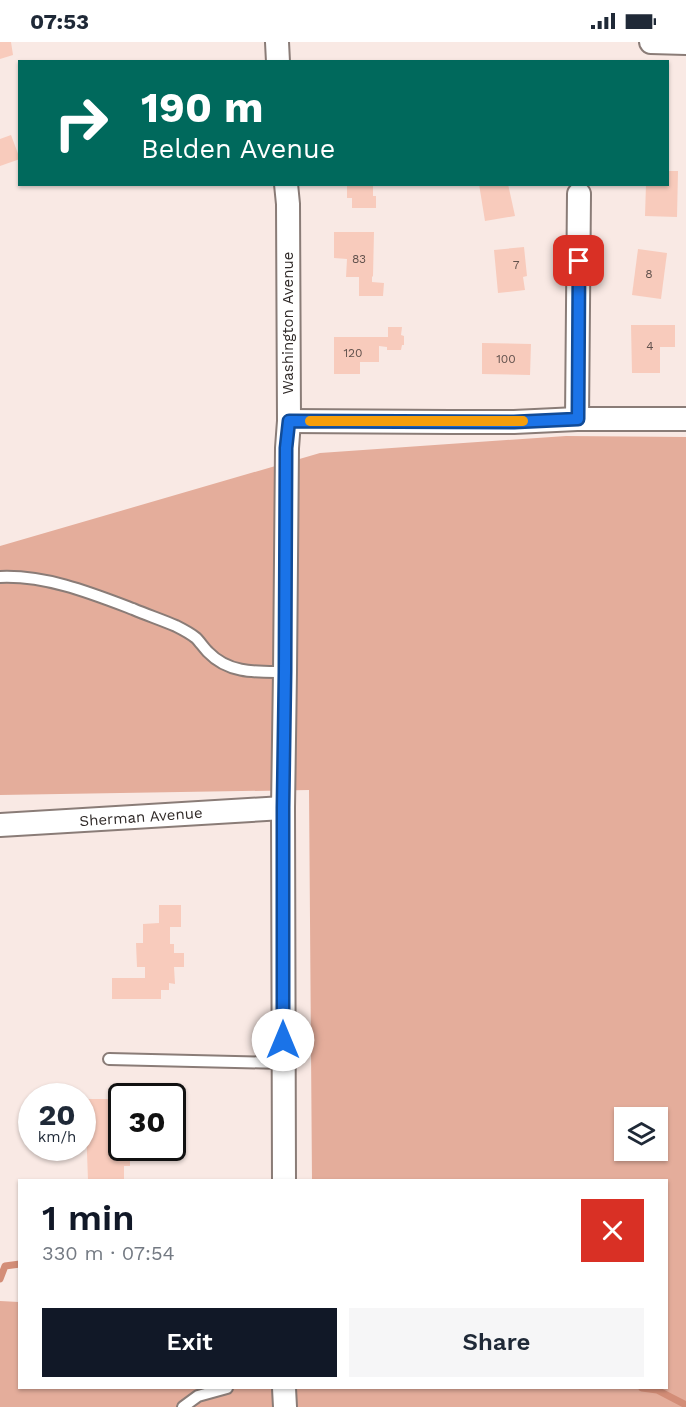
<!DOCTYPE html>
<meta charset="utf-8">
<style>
:root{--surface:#fff;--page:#f6f6f7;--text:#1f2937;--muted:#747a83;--accent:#111827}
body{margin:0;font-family:"Work Sans",sans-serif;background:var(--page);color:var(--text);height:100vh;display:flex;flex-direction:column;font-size:22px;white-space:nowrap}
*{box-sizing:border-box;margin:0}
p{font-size:20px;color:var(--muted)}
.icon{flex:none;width:33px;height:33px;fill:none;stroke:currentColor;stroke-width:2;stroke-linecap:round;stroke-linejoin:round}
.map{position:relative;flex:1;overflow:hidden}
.details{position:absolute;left:18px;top:1137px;width:650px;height:210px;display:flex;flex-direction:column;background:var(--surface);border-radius:0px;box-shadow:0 2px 4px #0004}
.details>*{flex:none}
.banner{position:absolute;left:18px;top:18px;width:651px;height:126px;border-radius:0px;box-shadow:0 2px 4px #0004;background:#00695c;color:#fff;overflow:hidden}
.fabs{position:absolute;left:614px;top:1065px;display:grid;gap:12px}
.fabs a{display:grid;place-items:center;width:54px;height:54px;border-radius:0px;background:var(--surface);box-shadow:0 2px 4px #0004;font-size:30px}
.speed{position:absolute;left:18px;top:1041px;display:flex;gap:12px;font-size:30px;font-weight:700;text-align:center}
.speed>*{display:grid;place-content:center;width:78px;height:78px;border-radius:50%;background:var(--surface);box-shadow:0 2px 4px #0004;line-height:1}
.speed small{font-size:15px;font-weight:400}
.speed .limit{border:3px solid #111;border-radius:9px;background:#fff;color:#111}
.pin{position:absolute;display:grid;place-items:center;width:51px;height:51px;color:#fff;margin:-26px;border-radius:12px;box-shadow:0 3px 9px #0006}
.me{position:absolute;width:66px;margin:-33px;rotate:0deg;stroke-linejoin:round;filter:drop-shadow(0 0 4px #0008)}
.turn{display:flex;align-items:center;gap:21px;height:126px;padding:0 24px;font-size:27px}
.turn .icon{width:78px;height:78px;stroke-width:2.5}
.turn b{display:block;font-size:42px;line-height:51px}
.round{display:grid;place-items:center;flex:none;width:63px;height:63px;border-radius:0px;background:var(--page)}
.headline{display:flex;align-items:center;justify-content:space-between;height:102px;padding:0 24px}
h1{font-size:36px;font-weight:600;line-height:45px;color:var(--accent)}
.primary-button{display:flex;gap:12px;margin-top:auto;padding:12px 24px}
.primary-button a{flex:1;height:69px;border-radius:0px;background:var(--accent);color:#fff;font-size:24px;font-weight:600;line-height:69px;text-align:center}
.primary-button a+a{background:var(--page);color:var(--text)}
.status{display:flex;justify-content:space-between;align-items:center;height:42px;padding:0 30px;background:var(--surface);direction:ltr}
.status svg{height:16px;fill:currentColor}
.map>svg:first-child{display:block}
</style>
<div class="status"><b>07:53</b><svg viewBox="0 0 49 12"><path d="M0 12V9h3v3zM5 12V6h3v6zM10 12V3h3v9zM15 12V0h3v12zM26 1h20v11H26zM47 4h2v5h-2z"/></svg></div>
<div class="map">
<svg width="686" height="1365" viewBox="0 0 686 1365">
<rect width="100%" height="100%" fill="#f9e9e4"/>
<path fill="#e4ad9b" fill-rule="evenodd" d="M566,394L686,395V1365H0V1259L19,1260L20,1346H666V1138H312L309,748L0,753V504L320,411ZM624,1076H657V1108H624Z"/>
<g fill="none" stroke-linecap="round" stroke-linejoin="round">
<g stroke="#d38d77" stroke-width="7">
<polyline points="0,1237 5,1224 20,1222"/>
<polyline points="642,1346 657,1348 686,1363"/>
</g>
</g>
<g fill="#f8cbbc">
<polygon points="0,0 11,0 13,13 0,17"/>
<polygon points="11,93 20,117 0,124 0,97"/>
<polygon points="668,129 678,129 677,175 645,174 646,142 668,142"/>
<polygon points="347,142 373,142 373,154 376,154 376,166 352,166 352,156 347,156"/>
<polygon points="479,142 508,142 515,174 485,179"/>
<polygon points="334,190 374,190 373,234 372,235 372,240 384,241 383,254 359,254 359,235 346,235 347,217 334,216"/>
<polygon points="524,205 527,234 523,235 525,248 498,251 494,208"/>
<polygon points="638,207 667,211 661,257 632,253"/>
<polygon points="631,283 675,283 675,305 660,305 660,331 632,331"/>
<polygon points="388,285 402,285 401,293 404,294 404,303 402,303 401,308 387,308 387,305 379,304 379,320 360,320 360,332 334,332 334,295 388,295"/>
<polygon points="482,301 531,302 530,333 482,332"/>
<polygon points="159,863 181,863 181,885 170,885 170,902 174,902 174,911 184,911 184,925 174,925 175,942 169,941 169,948 161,948 161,957 112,957 112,936 145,936 145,925 137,925 136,901 143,901 143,882 159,881"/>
<polygon points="85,1057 122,1057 122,1106 130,1106 130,1124 124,1124 124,1138 88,1138"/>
</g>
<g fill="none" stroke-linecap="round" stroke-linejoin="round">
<defs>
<g id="lane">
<path d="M0,535C46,533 91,551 133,567C147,573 162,578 176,584C182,587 190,591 196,596C200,600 204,606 208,610C229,632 257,630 285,630"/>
<polyline points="109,1017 283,1021"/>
<polyline points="183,1365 198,1354 227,1346"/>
</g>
<g id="street">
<polyline points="277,0 278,20"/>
<polyline points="651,0 686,1"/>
<polyline points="577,377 579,152"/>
<polyline points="289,379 450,380 514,380 577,377 686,377"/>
<polyline points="0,783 283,766"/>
<polyline points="284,1138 283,766 285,630 287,406 289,379 288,162 286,142"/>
<polyline points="284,1346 285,1365"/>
</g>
</defs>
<use href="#lane" stroke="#8a7c77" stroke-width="14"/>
<use href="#street" stroke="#8a7c77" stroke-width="26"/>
<use href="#lane" stroke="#fff" stroke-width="10"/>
<use href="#street" stroke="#fff" stroke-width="22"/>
</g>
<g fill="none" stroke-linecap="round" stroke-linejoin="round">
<defs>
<polyline id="route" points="283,998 283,766 285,630 286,406 289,379 514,380 578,377 579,219"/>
</defs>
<use href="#route" stroke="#114b97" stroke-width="15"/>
<use href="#route" stroke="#1a73e8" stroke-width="10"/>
<polyline stroke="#f59e0b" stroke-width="10" points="310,379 523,379"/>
</g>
<g text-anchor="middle" stroke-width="4.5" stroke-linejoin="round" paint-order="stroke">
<g font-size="12" fill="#62524d">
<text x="359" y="221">83</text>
<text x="516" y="227">7</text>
<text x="649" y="236">8</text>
<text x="650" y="308">4</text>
<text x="353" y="315">120</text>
<text x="506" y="321">100</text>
</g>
<g font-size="15" fill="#302a28" stroke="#fff">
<text transform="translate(288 281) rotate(-90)" y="5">Washington Avenue</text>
<text transform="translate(141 775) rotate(-4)" y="5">Sherman Avenue</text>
</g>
</g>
</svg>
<div class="fabs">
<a><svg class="icon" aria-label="layers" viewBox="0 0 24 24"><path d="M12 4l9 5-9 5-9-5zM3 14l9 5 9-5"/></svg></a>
</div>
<div class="speed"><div>20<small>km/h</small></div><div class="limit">30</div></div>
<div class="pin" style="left:579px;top:219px;background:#d93025"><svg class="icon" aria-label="arrive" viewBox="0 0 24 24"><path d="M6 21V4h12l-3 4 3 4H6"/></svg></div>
<svg class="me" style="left:283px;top:998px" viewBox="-20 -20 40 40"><circle r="19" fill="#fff"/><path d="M0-13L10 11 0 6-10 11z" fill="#1a73e8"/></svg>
<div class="banner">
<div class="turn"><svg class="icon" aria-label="right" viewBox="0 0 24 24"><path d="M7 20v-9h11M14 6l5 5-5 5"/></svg><div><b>190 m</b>Belden Avenue</div></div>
</div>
<section class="details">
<div class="headline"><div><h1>1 min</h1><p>330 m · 07:54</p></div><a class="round" style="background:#d93025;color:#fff"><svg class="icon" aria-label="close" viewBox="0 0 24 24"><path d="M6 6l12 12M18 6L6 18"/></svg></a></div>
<div class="primary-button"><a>Exit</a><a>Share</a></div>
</section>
</div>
